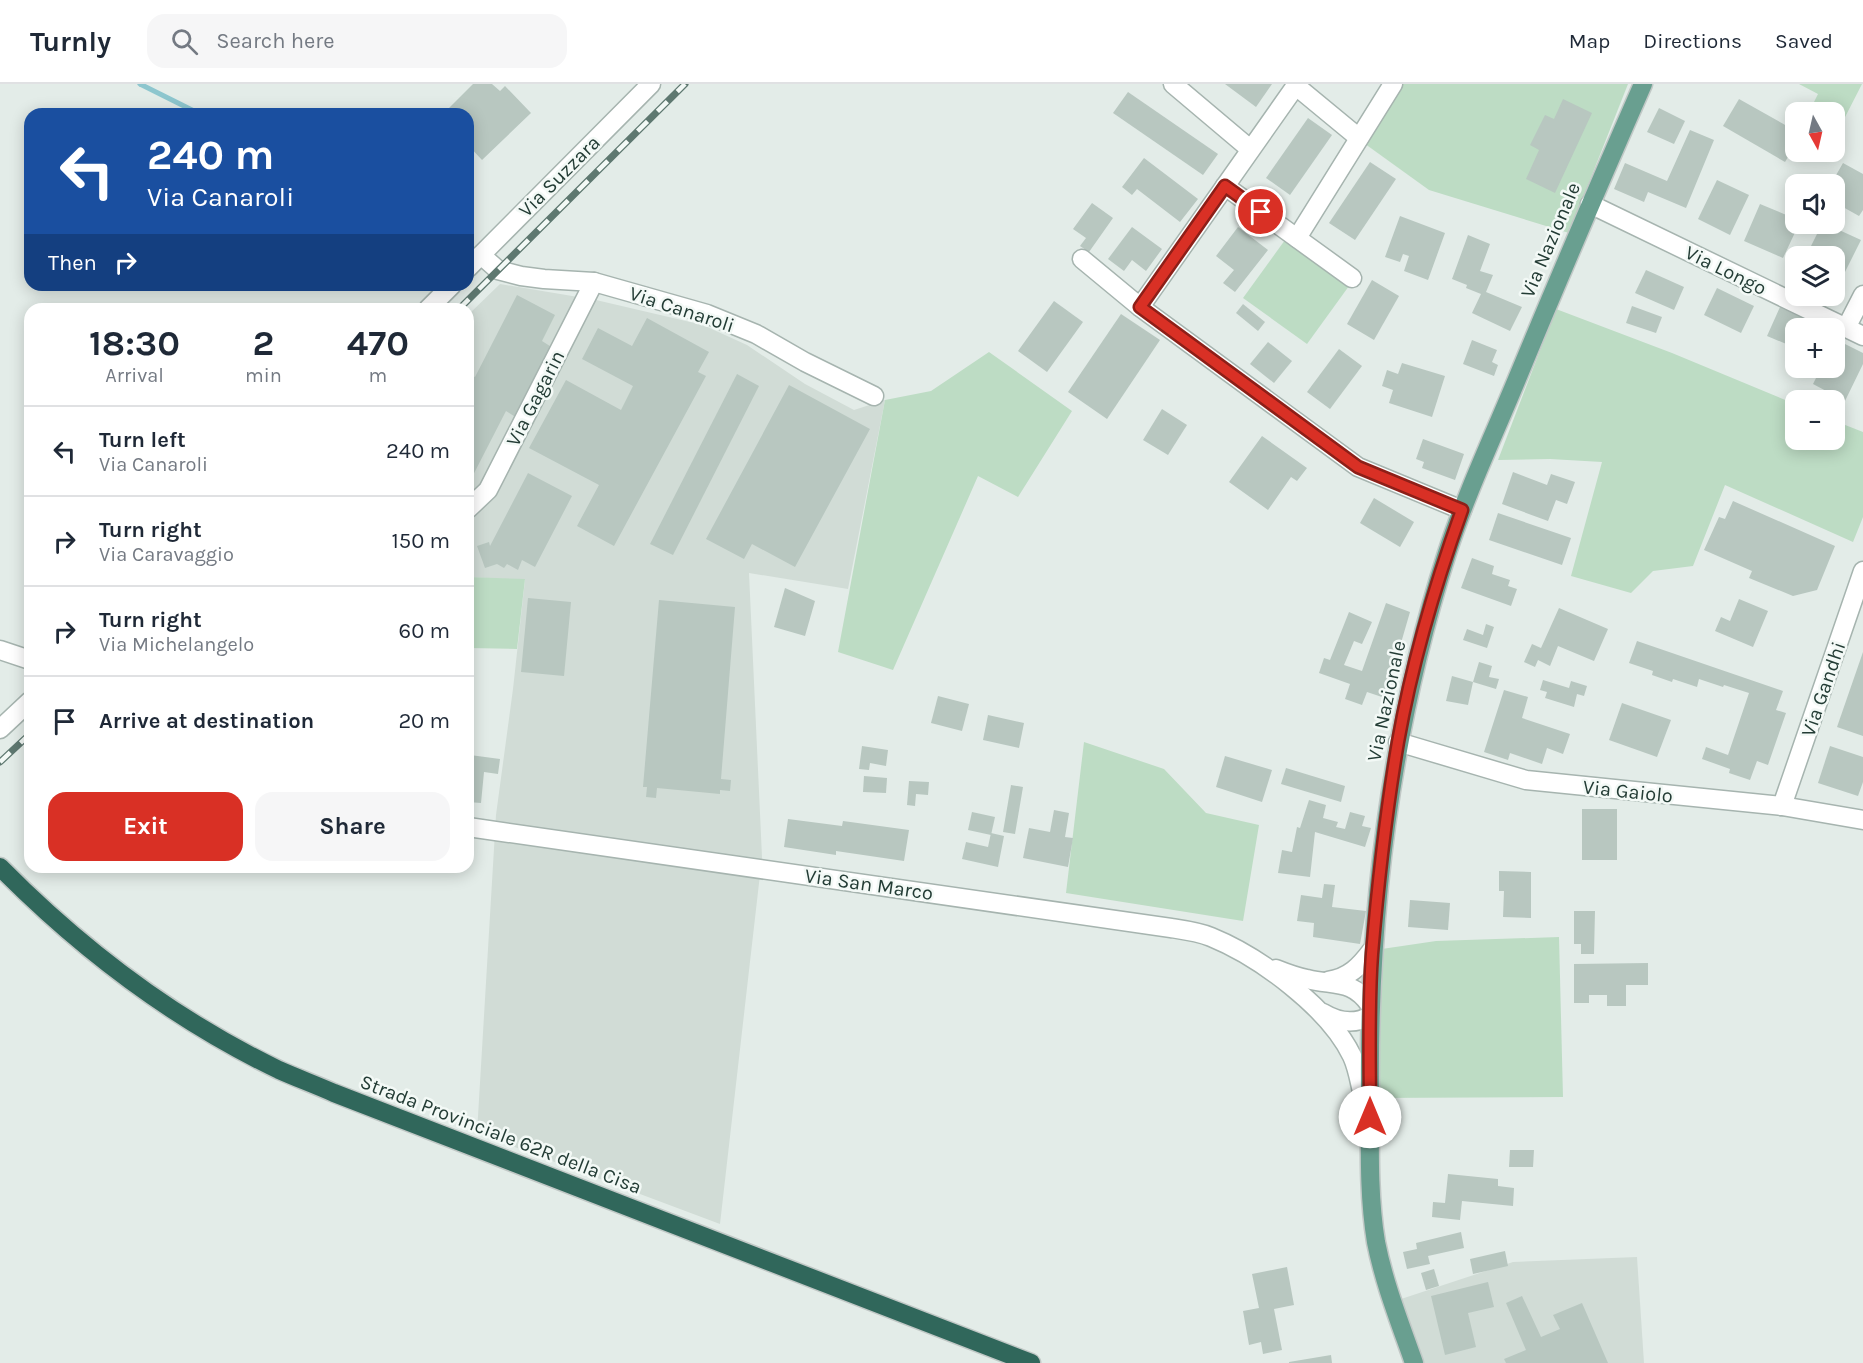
<!DOCTYPE html>
<meta charset="utf-8">
<style>
:root{--surface:#fff;--page:#f6f6f7;--text:#1f2937;--muted:#747a83;--line:#e0e1e3;--accent:#d93025}
body{margin:0;font-family:Karla,sans-serif;background:var(--page);color:var(--text);height:100vh;display:flex;flex-direction:column;font-size:22px;white-space:nowrap}
*{box-sizing:border-box;margin:0}
p{font-size:20px;color:var(--muted)}
.icon{flex:none;width:33px;height:33px;fill:none;stroke:currentColor;stroke-width:2;stroke-linecap:round;stroke-linejoin:round}
.map{position:relative;flex:1;overflow:hidden}
.details{position:absolute;left:24px;top:219px;width:450px;height:570px;display:flex;flex-direction:column;background:var(--surface);border-radius:18px;box-shadow:0 3px 15px #0003}
.details>*{flex:none}
.hud{position:absolute;left:24px;top:24px;width:450px;height:183px;border-radius:18px;box-shadow:0 3px 15px #0003;background:#1a4fa0;color:#fff;overflow:hidden}
.needle{width:39px;rotate:172deg}
.controls{position:absolute;left:1785px;top:18px;display:grid;gap:12px}
.controls a{display:grid;place-items:center;width:60px;height:60px;border-radius:12px;background:var(--surface);box-shadow:0 3px 15px #0003;font-size:30px}
.pin{position:absolute;display:grid;place-items:center;width:51px;height:51px;color:#fff;margin:-26px;border:3px solid #fff;border-radius:50%;box-shadow:0 2px 6px #0007}
.me{position:absolute;width:66px;margin:-33px;rotate:0deg;stroke-linejoin:round;filter:drop-shadow(0 0 4px #0008)}
.turn{display:flex;align-items:center;gap:21px;height:126px;padding:0 24px;font-size:27px}
.turn .icon{width:78px;height:78px;stroke-width:2.5}
.turn b{display:block;font-size:42px;line-height:51px}
.then{display:flex;align-items:center;height:57px;padding:0 24px;background:#0003;gap:12px;font-size:22px}
.eta{display:flex;justify-content:space-evenly;align-items:center;height:102px;text-align:center}
.eta b{font-size:36px;font-weight:700;line-height:42px}
.button{display:flex;gap:12px;margin-top:auto;padding:12px 24px}
.button a{flex:1;height:69px;border-radius:18px;background:var(--accent);color:#fff;font-size:24px;font-weight:700;line-height:69px;text-align:center}
.button a+a{background:var(--page);color:var(--text)}
ul{padding:0;list-style:none}
li{display:flex;align-items:center;gap:18px;height:90px;padding:0 24px;border-top:2px solid var(--line)}
li div{flex:1}
li b{display:block;font-size:22px}
li em{font-style:normal}
header{display:flex;align-items:center;gap:36px;box-sizing:border-box;height:84px;padding:0 30px;background:var(--surface);border-bottom:2px solid var(--line)}
header strong{font-size:28px}
nav{display:flex;gap:33px;margin-inline-start:auto;font-size:21px}
.search{width:420px;height:54px;background:var(--page);display:flex;align-items:center;gap:15px;box-sizing:border-box;padding:0 21px;border-radius:18px;color:var(--muted);font-size:22px}
.map>svg:first-child{display:block}
</style>
<header>
<strong>Turnly</strong>
<div class="search"><svg class="icon" aria-label="search" viewBox="0 0 24 24"><circle cx="10" cy="10" r="6"/><path d="M15 15l6 6"/></svg>Search here</div>
<nav><a>Map</a><a>Directions</a><a>Saved</a></nav>
</header>
<div class="map">
<svg width="1863" height="1279" viewBox="0 0 1863 1279">
<rect width="100%" height="100%" fill="#e3ece8"/>
<g fill="#d1dcd6">
<polygon points="500,200 596,216 703,241 747,261 805,300 854,326 885,316 848,505 749,489 762,773 720,1140 477,1049 496,731 513,605 525,496 468,493 468,231"/>
<polygon points="1637,1173 1644,1279 1413,1279 1389,1219 1513,1178"/>
</g>
<g fill="#bddcc4">
<polygon points="1397,0 1628,0 1569,149 1429,106 1361,57"/>
<polygon points="1799,0 1862,0 1841,41 1835,38 1834,28 1816,28 1810,26 1818,10"/>
<polygon points="1285,156 1349,202 1307,260 1243,214"/>
<polygon points="1556,225 1672,269 1795,320 1796,356 1834,356 1835,337 1863,348 1863,433 1853,458 1725,401 1693,482 1653,487 1631,509 1571,492 1602,378 1550,375 1498,376"/>
<polygon points="989,268 1072,327 1018,413 978,392 893,586 838,568 885,316 931,307"/>
<polygon points="468,493 525,495 517,565 468,564"/>
<polygon points="1084,658 1164,685 1206,729 1259,741 1243,837 1066,809"/>
<polygon points="1559,853 1563,1013 1373,1014 1375,866 1436,857"/>
</g>
<g fill="none" stroke-linecap="round" stroke-linejoin="round">
<polyline stroke="#8dc6ce" stroke-width="5" points="140,0 200,30"/>
</g>
<g fill="#b8c7c0">
<polygon points="473,0 492,0 500,7 505,2 531,29 482,76 468,61 468,30 447,30 445,28"/>
<polygon points="1225,0 1272,0 1256,23"/>
<polygon points="1128,8 1218,70 1203,91 1113,29"/>
<polygon points="1563,15 1592,29 1555,109 1526,95 1539,66 1530,61 1545,31 1554,35"/>
<polygon points="1739,15 1796,47 1796,60 1785,78 1723,42"/>
<polygon points="1659,24 1685,37 1674,60 1647,48"/>
<polygon points="1308,34 1332,51 1290,111 1266,94"/>
<polygon points="1690,46 1714,56 1686,124 1648,108 1644,118 1614,105 1625,79 1667,97"/>
<polygon points="1144,74 1198,115 1180,138 1137,105 1132,111 1122,103"/>
<polygon points="1370,78 1396,95 1355,156 1329,139"/>
<polygon points="1843,79 1863,90 1863,126 1859,132 1834,118 1834,100 1831,100"/>
<polygon points="1717,96 1749,111 1730,151 1698,135"/>
<polygon points="1092,119 1113,134 1089,168 1080,162 1086,154 1073,145"/>
<polygon points="1760,120 1796,135 1796,140 1799,140 1783,174 1744,157"/>
<polygon points="1400,132 1445,149 1428,196 1404,187 1409,172 1403,170 1400,178 1385,173"/>
<polygon points="1822,140 1826,140 1861,156 1837,204 1834,202 1834,172 1806,172"/>
<polygon points="1132,143 1162,165 1146,187 1132,176 1124,187 1108,175"/>
<polygon points="1238,143 1268,166 1235,208 1223,199 1234,186 1216,172"/>
<polygon points="1468,151 1490,160 1480,187 1493,191 1486,208 1522,223 1510,247 1472,229 1481,210 1466,204 1467,201 1452,195"/>
<polygon points="1646,186 1684,203 1674,226 1635,209"/>
<polygon points="1372,196 1399,212 1374,256 1347,240"/>
<polygon points="1717,204 1754,222 1741,249 1704,231"/>
<polygon points="517,211 555,231 542,257 553,264 517,334 506,327 468,401 468,290 475,293"/>
<polygon points="1054,217 1083,238 1047,288 1018,267"/>
<polygon points="1243,220 1265,238 1258,247 1236,229"/>
<polygon points="1632,222 1662,233 1656,249 1626,239"/>
<polygon points="1780,223 1817,239 1815,244 1796,244 1796,264 1767,252"/>
<polygon points="1121,230 1160,256 1107,335 1068,308"/>
<polygon points="647,234 709,268 698,288 706,292 614,462 577,442 599,401 529,364 566,296 621,326 633,302 582,275 598,244 632,262"/>
<polygon points="1835,255 1863,269 1863,280 1845,317 1813,300 1821,284 1834,284"/>
<polygon points="1472,256 1497,266 1492,278 1498,281 1494,292 1463,280"/>
<polygon points="1268,258 1292,277 1274,299 1250,280"/>
<polygon points="1339,265 1362,282 1330,325 1307,308"/>
<polygon points="1402,279 1445,292 1432,333 1389,319 1393,306 1382,302 1387,286 1398,290"/>
<polygon points="737,290 759,302 673,471 650,460"/>
<polygon points="789,301 870,345 795,483 752,460 744,475 706,455"/>
<polygon points="1162,325 1187,341 1168,371 1143,356"/>
<polygon points="1262,352 1307,384 1297,397 1291,393 1268,426 1229,398"/>
<polygon points="1423,355 1464,370 1455,396 1422,384 1424,378 1416,375"/>
<polygon points="1513,388 1547,401 1551,390 1575,398 1567,420 1556,416 1548,437 1502,420"/>
<polygon points="528,389 572,412 535,483 522,476 518,486 507,480 504,484 497,480 485,484 477,462 489,458 490,462"/>
<polygon points="1374,414 1414,438 1400,463 1360,439"/>
<polygon points="1733,417 1835,462 1817,506 1793,512 1749,494 1752,487 1704,466 1719,433 1725,435"/>
<polygon points="1498,429 1571,454 1562,481 1489,456"/>
<polygon points="1472,474 1494,482 1492,490 1510,496 1508,502 1517,505 1511,522 1461,504"/>
<polygon points="785,504 815,517 805,552 774,543"/>
<polygon points="528,514 571,518 564,592 521,588"/>
<polygon points="1739,515 1768,527 1753,563 1715,547 1721,533 1730,537"/>
<polygon points="659,516 735,523 721,695 731,696 730,707 720,706 720,710 657,704 656,714 646,713 647,703 643,703"/>
<polygon points="1386,519 1410,528 1385,614 1367,608 1362,621 1345,615 1350,600 1319,589 1324,574 1330,576 1349,528 1372,538 1362,560 1354,557 1344,581 1362,587"/>
<polygon points="1559,524 1608,545 1594,577 1558,562 1550,582 1538,576 1535,583 1524,578 1532,560 1541,564"/>
<polygon points="1486,540 1494,543 1487,564 1463,556 1467,545 1483,551"/>
<polygon points="1637,557 1783,607 1776,626 1786,629 1768,681 1757,677 1750,696 1729,689 1730,685 1702,675 1706,663 1728,671 1749,609 1724,601 1723,603 1699,595 1697,603 1673,595 1672,598 1652,591 1653,587 1629,579"/>
<polygon points="1863,568 1863,652 1837,643"/>
<polygon points="1479,578 1492,582 1489,593 1499,595 1496,605 1473,598"/>
<polygon points="1452,592 1473,598 1468,621 1446,617"/>
<polygon points="1543,596 1569,604 1571,597 1587,602 1584,612 1577,610 1574,623 1545,614 1547,608 1540,606"/>
<polygon points="1504,606 1528,613 1522,634 1570,650 1563,670 1547,664 1542,680 1510,669 1508,676 1484,668"/>
<polygon points="938,612 969,620 962,647 931,639"/>
<polygon points="1622,619 1671,636 1657,673 1609,656"/>
<polygon points="988,631 1024,639 1019,664 983,656"/>
<polygon points="862,662 888,666 886,682 870,679 869,686 859,685"/>
<polygon points="1830,662 1863,673 1863,698 1858,712 1818,699"/>
<polygon points="470,671 500,675 498,690 484,688 481,719 468,718"/>
<polygon points="1225,672 1272,686 1262,718 1216,703"/>
<polygon points="1286,684 1345,702 1341,718 1281,700"/>
<polygon points="864,692 887,694 886,709 863,708"/>
<polygon points="909,697 929,698 928,711 916,710 915,722 907,721"/>
<polygon points="1011,701 1023,703 1015,750 1003,748"/>
<polygon points="1309,716 1326,721 1323,734 1338,738 1336,743 1345,745 1350,728 1365,732 1362,742 1371,744 1365,763 1315,748 1310,793 1278,789 1282,766 1292,768 1297,743 1300,744"/>
<rect x="1582" y="725" width="35" height="51"/>
<polygon points="1054,726 1069,729 1065,753 1073,754 1068,783 1023,774 1029,744 1050,748"/>
<polygon points="972,728 995,733 991,751 968,746"/>
<polygon points="788,735 842,742 843,737 909,746 904,777 836,767 836,771 784,763"/>
<polygon points="991,749 1004,752 998,783 962,775 966,758 988,763"/>
<polygon points="1499,787 1531,788 1531,834 1503,833 1504,807 1499,807"/>
<polygon points="1324,800 1335,801 1332,823 1366,827 1360,860 1313,853 1314,839 1297,837 1301,811 1322,814"/>
<polygon points="1410,816 1450,819 1448,846 1408,843"/>
<polygon points="1574,827 1595,827 1594,870 1581,870 1581,860 1574,860"/>
<polygon points="1648,879 1648,901 1626,901 1626,922 1607,922 1607,911 1589,911 1589,919 1574,919 1574,880"/>
<polygon points="1510,1066 1534,1066 1533,1083 1509,1083"/>
<polygon points="1448,1090 1498,1095 1498,1102 1514,1104 1513,1122 1462,1117 1460,1136 1432,1133 1433,1118 1445,1119"/>
<polygon points="1461,1148 1464,1164 1428,1172 1430,1180 1407,1185 1403,1168 1417,1165 1416,1159"/>
<polygon points="1505,1167 1508,1182 1473,1190 1470,1175"/>
<polygon points="1287,1183 1294,1221 1274,1225 1282,1266 1263,1270 1261,1258 1249,1261 1243,1227 1259,1224 1252,1190"/>
<polygon points="1434,1185 1439,1202 1426,1206 1421,1189"/>
<polygon points="1488,1198 1494,1223 1468,1229 1476,1263 1445,1271 1431,1212"/>
<polygon points="1522,1212 1541,1253 1560,1245 1553,1231 1582,1219 1608,1279 1506,1279 1504,1275 1526,1266 1506,1219"/>
<polygon points="1331,1271 1332,1279 1289,1279 1289,1278"/>
</g>
<g fill="none" stroke-linecap="round" stroke-linejoin="round">
<defs>
<g id="minor">
<polyline points="1173,0 1250,65"/>
<polyline points="1296,2 1359,54"/>
<polyline points="1225,102 1352,194"/>
<polyline points="1590,120 1863,252"/>
<polyline points="1297,154 1393,0"/>
<polyline points="481,171 498,186 521,192 544,195 594,198 707,230 756,250 805,278 874,312"/>
<polyline points="1082,175 1140,223 1358,383 1462,426"/>
<polyline points="468,184 651,0"/>
<polyline points="1140,223 1297,0"/>
<polyline points="428,225 452,201"/>
<polyline points="1846,244 1863,211"/>
<polyline points="468,425 488,406 594,198"/>
<polyline points="0,566 30,576"/>
<polyline points="0,645 30,617"/>
<polyline points="1398,658 1526,696 1782,722 1863,736"/>
<polyline points="1782,722 1863,487"/>
<path d="M468,743L1171,844C1184,846 1199,848 1211,853C1260,873 1329,924 1352,972C1360,989 1360,1007 1367,1025"/>
<path d="M1276,885C1286,889 1297,893 1307,895C1334,902 1352,895 1370,921"/>
<path d="M1328,897C1349,894 1360,882 1372,866"/>
<path d="M1323,929C1338,938 1354,941 1370,932"/>
</g>
<path id="major" d="M1414,1279C1400,1239 1384,1199 1376,1158C1368,1110 1370,1059 1370,1010C1368,828 1391,644 1447,469C1466,410 1493,353 1517,295C1558,196 1600,98 1643,0"/>
<path id="highway" d="M0,783C81,865 175,936 279,986C297,994 316,1001 334,1009L1031,1279"/>
</defs>
<use href="#minor" stroke="#a6b4af" stroke-width="21"/>
<use href="#major" stroke="#c1c8c6" stroke-width="21"/>
<use href="#highway" stroke="#c1c8c6" stroke-width="21"/>
<use href="#minor" stroke="#fff" stroke-width="18"/>
<use href="#major" stroke="#699f90" stroke-width="18"/>
<use href="#highway" stroke="#30675b" stroke-width="18"/>
<defs>
<g id="rail">
<polyline points="459,225 685,0"/>
<polyline points="0,678 30,650"/>
</g>
</defs>
<use href="#rail" stroke="#5e7870" stroke-width="7"/>
<use href="#rail" stroke="#f3f9f6" stroke-width="4.5" stroke-dasharray="14" stroke-linecap="butt"/>
</g>
<g fill="none" stroke-linecap="round" stroke-linejoin="round">
<defs>
<path id="route" d="M1261,128L1225,102L1140,223L1358,383L1462,426C1435,501 1412,579 1398,658C1386,728 1378,799 1372,870C1368,924 1370,979 1370,1033"/>
</defs>
<use href="#route" stroke="#8d1f18" stroke-width="15"/>
<use href="#route" stroke="#d93025" stroke-width="10"/>
</g>
<g text-anchor="middle" stroke-width="5" stroke-linejoin="round" paint-order="stroke">
<g font-size="20" fill="#233c35" stroke="#f3f9f6">
<text transform="translate(559 92) rotate(-45)" y="7">Via Suzzara</text>
<text transform="translate(1550 156) rotate(-67)" y="7">Via Nazionale</text>
<text transform="translate(1726 186) rotate(26)" y="7">Via Longo</text>
<text transform="translate(682 225) rotate(18)" y="7">Via Canaroli</text>
<text transform="translate(535 314) rotate(-63)" y="7">Via Gagarin</text>
<text transform="translate(1823 605) rotate(-71)" y="7">Via Gandhi</text>
<text transform="translate(1386 617) rotate(-78)" y="7">Via Nazionale</text>
<text transform="translate(1628 707) rotate(6)" y="7">Via Gaiolo</text>
<text transform="translate(869 800) rotate(8)" y="7">Via San Marco</text>
<text transform="translate(501 1050) rotate(21)" y="7">Strada Provinciale 62R della Cisa</text>
</g>
</g>
</svg>
<div class="controls">
<a><svg class="needle" viewBox="-14 -14 28 28"><path d="M0-13l5 13h-10z" fill="#e53935"/><path d="M0 13l5-13h-10z" fill="#747a83"/></svg></a>
<a><svg class="icon" aria-label="sound" viewBox="0 0 24 24"><path d="M4 9h4l5-4v14l-5-4H4zM17 9q2 3 0 6"/></svg></a>
<a><svg class="icon" aria-label="layers" viewBox="0 0 24 24"><path d="M12 4l9 5-9 5-9-5zM3 14l9 5 9-5"/></svg></a>
<a>+</a>
<a>−</a>
</div>
<div class="pin" style="left:1261px;top:128px;background:#d93025"><svg class="icon" aria-label="arrive" viewBox="0 0 24 24"><path d="M6 21V4h12l-3 4 3 4H6"/></svg></div>
<svg class="me" style="left:1370px;top:1033px" viewBox="-20 -20 40 40"><circle r="19" fill="#fff"/><path d="M0-13L10 11 0 6-10 11z" fill="#d93025"/></svg>
<div class="hud">
<div class="turn"><svg class="icon" aria-label="left" viewBox="0 0 24 24"><path d="M17 20v-9H6M10 6l-5 5 5 5"/></svg><div><b>240 m</b>Via Canaroli</div></div>
<div class="then">Then<svg class="icon" aria-label="right" viewBox="0 0 24 24"><path d="M7 20v-9h11M14 6l5 5-5 5"/></svg></div>
</div>
<section class="details">
<div class="eta">
<div><b>18:30</b><p>Arrival</p></div>
<div><b>2</b><p>min</p></div>
<div><b>470</b><p>m</p></div>
</div>
<ul>
<li><svg class="icon" aria-label="left" viewBox="0 0 24 24"><path d="M17 20v-9H6M10 6l-5 5 5 5"/></svg><div><b>Turn left</b><p>Via Canaroli</p></div><em>240 m</em></li>
<li><svg class="icon" aria-label="right" viewBox="0 0 24 24"><path d="M7 20v-9h11M14 6l5 5-5 5"/></svg><div><b>Turn right</b><p>Via Caravaggio</p></div><em>150 m</em></li>
<li><svg class="icon" aria-label="right" viewBox="0 0 24 24"><path d="M7 20v-9h11M14 6l5 5-5 5"/></svg><div><b>Turn right</b><p>Via Michelangelo</p></div><em>60 m</em></li>
<li><svg class="icon" aria-label="arrive" viewBox="0 0 24 24"><path d="M6 21V4h12l-3 4 3 4H6"/></svg><div><b>Arrive at destination</b></div><em>20 m</em></li>
</ul>
<div class="button"><a>Exit</a><a>Share</a></div>
</section>
</div>
